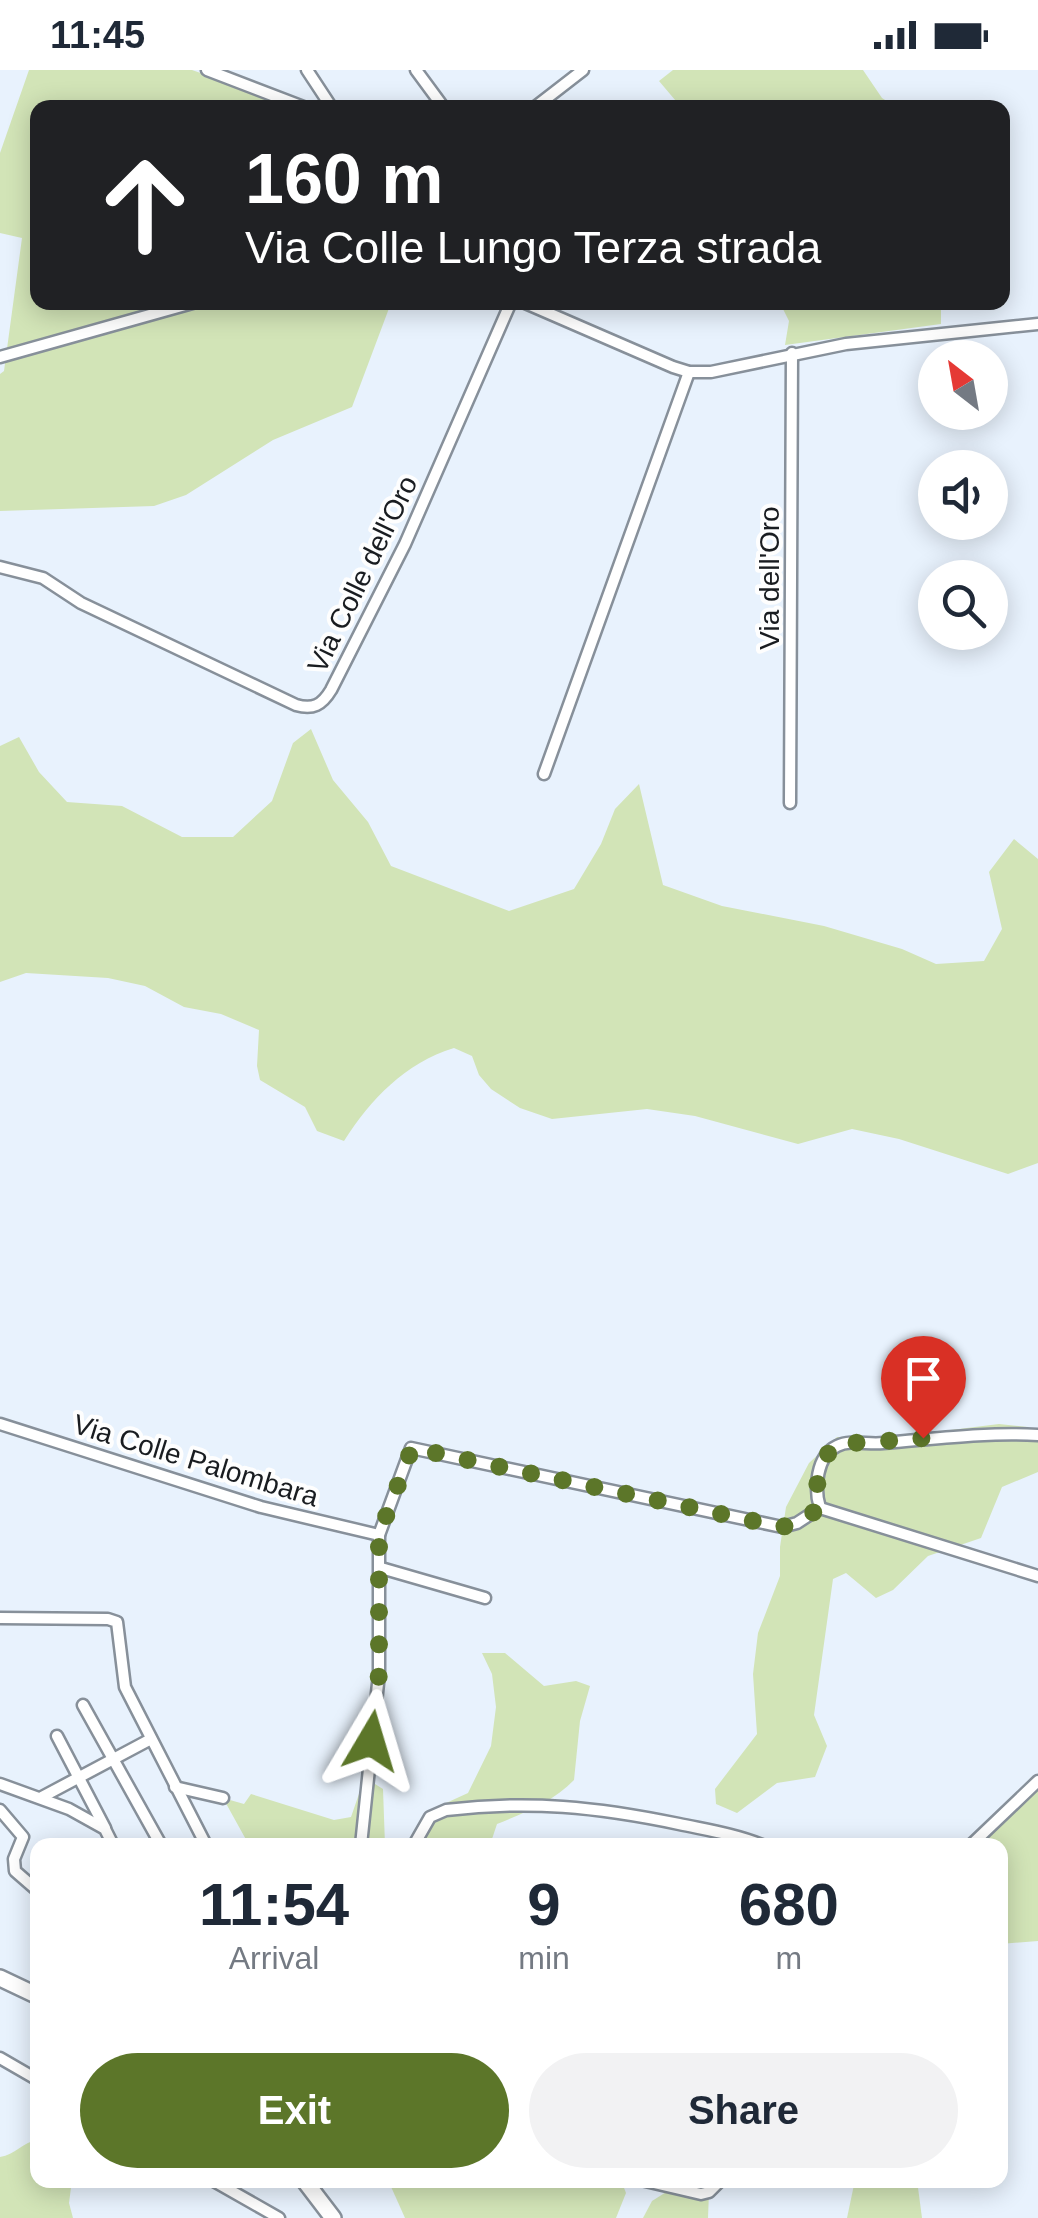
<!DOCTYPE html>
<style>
:root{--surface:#fff;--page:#f2f2f3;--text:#1f2937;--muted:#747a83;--accent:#5c7629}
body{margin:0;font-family:Arial,sans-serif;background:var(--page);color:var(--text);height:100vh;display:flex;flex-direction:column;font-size:38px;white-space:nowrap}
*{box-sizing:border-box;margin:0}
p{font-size:32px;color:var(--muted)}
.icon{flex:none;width:55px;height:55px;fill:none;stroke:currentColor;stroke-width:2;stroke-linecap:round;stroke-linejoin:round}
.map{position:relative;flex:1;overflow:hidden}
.side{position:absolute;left:30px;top:1768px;width:978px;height:350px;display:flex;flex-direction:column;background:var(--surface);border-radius:20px;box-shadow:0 5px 25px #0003}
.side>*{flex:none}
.banner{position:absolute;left:30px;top:30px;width:980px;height:210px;border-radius:20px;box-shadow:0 5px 25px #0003;background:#202124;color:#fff;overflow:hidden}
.needle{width:65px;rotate:329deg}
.fabs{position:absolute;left:918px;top:270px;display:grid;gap:20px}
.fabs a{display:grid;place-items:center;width:90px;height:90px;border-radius:50%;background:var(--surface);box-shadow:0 5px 25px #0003;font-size:50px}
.pin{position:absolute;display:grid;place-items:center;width:85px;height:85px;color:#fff;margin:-102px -42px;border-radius:50% 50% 50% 0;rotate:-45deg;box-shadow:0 0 10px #0007}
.pin .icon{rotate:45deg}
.me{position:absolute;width:110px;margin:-55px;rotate:7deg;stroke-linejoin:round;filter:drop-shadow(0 0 8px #0008)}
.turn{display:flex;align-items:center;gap:35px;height:210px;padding:0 50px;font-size:45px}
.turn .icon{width:130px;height:130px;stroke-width:2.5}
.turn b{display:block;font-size:70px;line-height:85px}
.eta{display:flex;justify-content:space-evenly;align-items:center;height:170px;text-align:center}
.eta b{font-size:60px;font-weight:700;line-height:70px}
.action{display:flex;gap:20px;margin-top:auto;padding:20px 50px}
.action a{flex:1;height:115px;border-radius:60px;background:var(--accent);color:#fff;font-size:40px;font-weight:700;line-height:115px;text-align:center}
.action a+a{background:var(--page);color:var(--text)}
.status{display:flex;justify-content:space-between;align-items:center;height:70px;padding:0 50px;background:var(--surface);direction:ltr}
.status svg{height:28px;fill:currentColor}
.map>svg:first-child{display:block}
</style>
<div class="status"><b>11:45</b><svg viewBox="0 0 49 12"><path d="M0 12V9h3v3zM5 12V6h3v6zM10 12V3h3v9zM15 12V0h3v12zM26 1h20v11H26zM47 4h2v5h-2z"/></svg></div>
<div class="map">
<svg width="1038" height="2148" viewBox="0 0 1038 2148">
<rect width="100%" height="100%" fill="#e8f2fd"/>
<g fill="#d2e4b7">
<polygon points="29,0 192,0 297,37 38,38 38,232 391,233 352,337 273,370 186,425 154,436 0,441 0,304 4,301 22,168 0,163 0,83"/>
<polygon points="673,0 863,0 882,28 896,37 681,37 659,11"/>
<polygon points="780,233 941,233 941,254 785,275 789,251"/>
<path d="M311,659L333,710L368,752L391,796L509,841L574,819L601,774L615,739L639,714L663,815L722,836L824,856L902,879L936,894L984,891L1002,859L989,802L1014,769L1038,789V1093L1008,1104L899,1069L852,1059L798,1074L695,1046L647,1039L552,1049L520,1038L491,1019L479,1005L472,986L454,978C405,993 371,1029 344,1071L317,1061L305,1037L260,1010L257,996L259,960L221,944L184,937L145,916L108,908L26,903L0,912V676L19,667L39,702L67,732L122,736L182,767H233L272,731L293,673Z"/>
<polygon points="999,1354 1028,1357 1038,1365 1038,1402 1002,1417 981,1468 928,1486 893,1520 876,1528 846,1503 833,1509 814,1645 827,1676 815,1707 777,1713 737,1743 716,1734 715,1719 757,1664 753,1604 758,1563 780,1506 780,1477 786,1437 809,1393 837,1367 886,1368"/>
<path d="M482,1583H505L544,1616L576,1611L590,1616L580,1651L574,1710C554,1731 524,1743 497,1754L490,1775H405L433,1739L468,1723L491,1676L496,1637L492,1604Z"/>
<polygon points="375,1714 383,1719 385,1775 249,1775 223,1728 244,1734 251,1724 334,1750 351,1747 360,1721"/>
<polygon points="1038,1719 1038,1871 1000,1874 1000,1775 980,1775"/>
<path d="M37,2070L38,2110H72L69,2133L73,2148H0V2087C15,2085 23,2072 37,2070Z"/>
<polygon points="388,2110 621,2110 626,2123 616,2148 405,2148"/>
<polygon points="855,2110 917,2110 922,2148 847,2148"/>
<polygon points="671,2119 709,2122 708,2148 643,2148 652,2131"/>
</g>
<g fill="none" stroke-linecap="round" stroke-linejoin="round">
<defs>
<g id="street">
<polyline points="207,0 306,38"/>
<polyline points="307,0 332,38"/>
<polyline points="416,0 444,38"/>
<polyline points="534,38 583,0"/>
<polyline points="523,232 673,297 689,302 711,302 846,274 1038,254"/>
<polyline points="0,287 196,232"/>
<path d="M0,497L43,508L81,533L296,635C313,640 322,635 331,620L405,474L511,232"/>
<polyline points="544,704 689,302"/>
<polyline points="790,733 792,283"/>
<polyline points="0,1354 261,1437 379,1465"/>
<path d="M820,1438C814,1419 816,1386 837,1376C851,1369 868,1375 883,1373C935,1369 985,1362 1038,1365"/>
<polyline points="381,1498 485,1528"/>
<polyline points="0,1548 108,1549 117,1552 125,1617 206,1775"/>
<polyline points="83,1635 161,1775"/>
<polyline points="57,1666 105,1758"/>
<polyline points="0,1714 69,1739 105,1759 113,1775"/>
<polyline points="175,1717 223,1728"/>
<polyline points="42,1727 151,1669"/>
<polyline points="0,1740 23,1767 14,1789 15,1801 38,1821"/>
<polyline points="361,1775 379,1604 379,1465 411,1378 782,1457 797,1453 820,1438 1038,1506"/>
<path d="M414,1775L430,1747L446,1740C529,1730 597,1737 679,1754C707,1760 735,1764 762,1775"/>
<polyline points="971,1775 1038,1711"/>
<polyline points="0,1988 38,2010"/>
<polyline points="212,2110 279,2148"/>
<polyline points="641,2110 701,2124 709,2122 721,2110"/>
</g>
<g id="secondary">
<polyline points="0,1908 38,1926"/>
<polyline points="304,2110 333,2148"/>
</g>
</defs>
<use href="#street" stroke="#87909a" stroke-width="15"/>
<use href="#secondary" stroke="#87909a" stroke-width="20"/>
<use href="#street" stroke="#fff" stroke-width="10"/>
<use href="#secondary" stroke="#fff" stroke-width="15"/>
</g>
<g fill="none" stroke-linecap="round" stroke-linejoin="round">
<path stroke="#5c7629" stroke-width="18" stroke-dasharray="0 32.4" d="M371,1671L379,1604V1465L412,1378L782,1457L797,1453L820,1438C813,1417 819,1394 833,1377C852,1370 898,1372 923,1368"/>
</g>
<g text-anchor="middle" stroke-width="8" stroke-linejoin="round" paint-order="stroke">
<g font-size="28" fill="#191c20" stroke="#fefefe">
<text transform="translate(362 504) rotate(-64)" y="10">Via Colle dell'Oro</text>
<text transform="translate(769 508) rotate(-90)" y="10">Via dell'Oro</text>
<text transform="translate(196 1390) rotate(17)" y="10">Via Colle Palombara</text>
</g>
</g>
</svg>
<div class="fabs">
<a><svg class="needle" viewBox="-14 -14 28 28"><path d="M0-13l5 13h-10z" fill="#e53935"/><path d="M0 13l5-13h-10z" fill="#747a83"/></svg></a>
<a><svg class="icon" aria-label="sound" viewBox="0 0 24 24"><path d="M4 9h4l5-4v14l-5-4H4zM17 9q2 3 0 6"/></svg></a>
<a><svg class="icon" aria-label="search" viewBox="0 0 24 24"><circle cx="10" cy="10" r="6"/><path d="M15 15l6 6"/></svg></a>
</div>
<div class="pin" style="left:923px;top:1368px;background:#d93025"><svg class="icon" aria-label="arrive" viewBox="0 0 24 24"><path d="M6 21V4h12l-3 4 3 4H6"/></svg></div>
<svg class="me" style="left:371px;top:1671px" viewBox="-20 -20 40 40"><path d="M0-17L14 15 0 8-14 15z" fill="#5c7629" stroke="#fff" stroke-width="4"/></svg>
<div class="banner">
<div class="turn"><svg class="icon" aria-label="ahead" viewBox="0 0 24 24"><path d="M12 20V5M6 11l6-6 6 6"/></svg><div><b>160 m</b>Via Colle Lungo Terza strada</div></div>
</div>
<section class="side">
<div class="eta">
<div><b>11:54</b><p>Arrival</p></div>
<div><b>9</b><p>min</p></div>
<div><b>680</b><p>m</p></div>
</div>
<div class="action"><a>Exit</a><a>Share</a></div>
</section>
</div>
